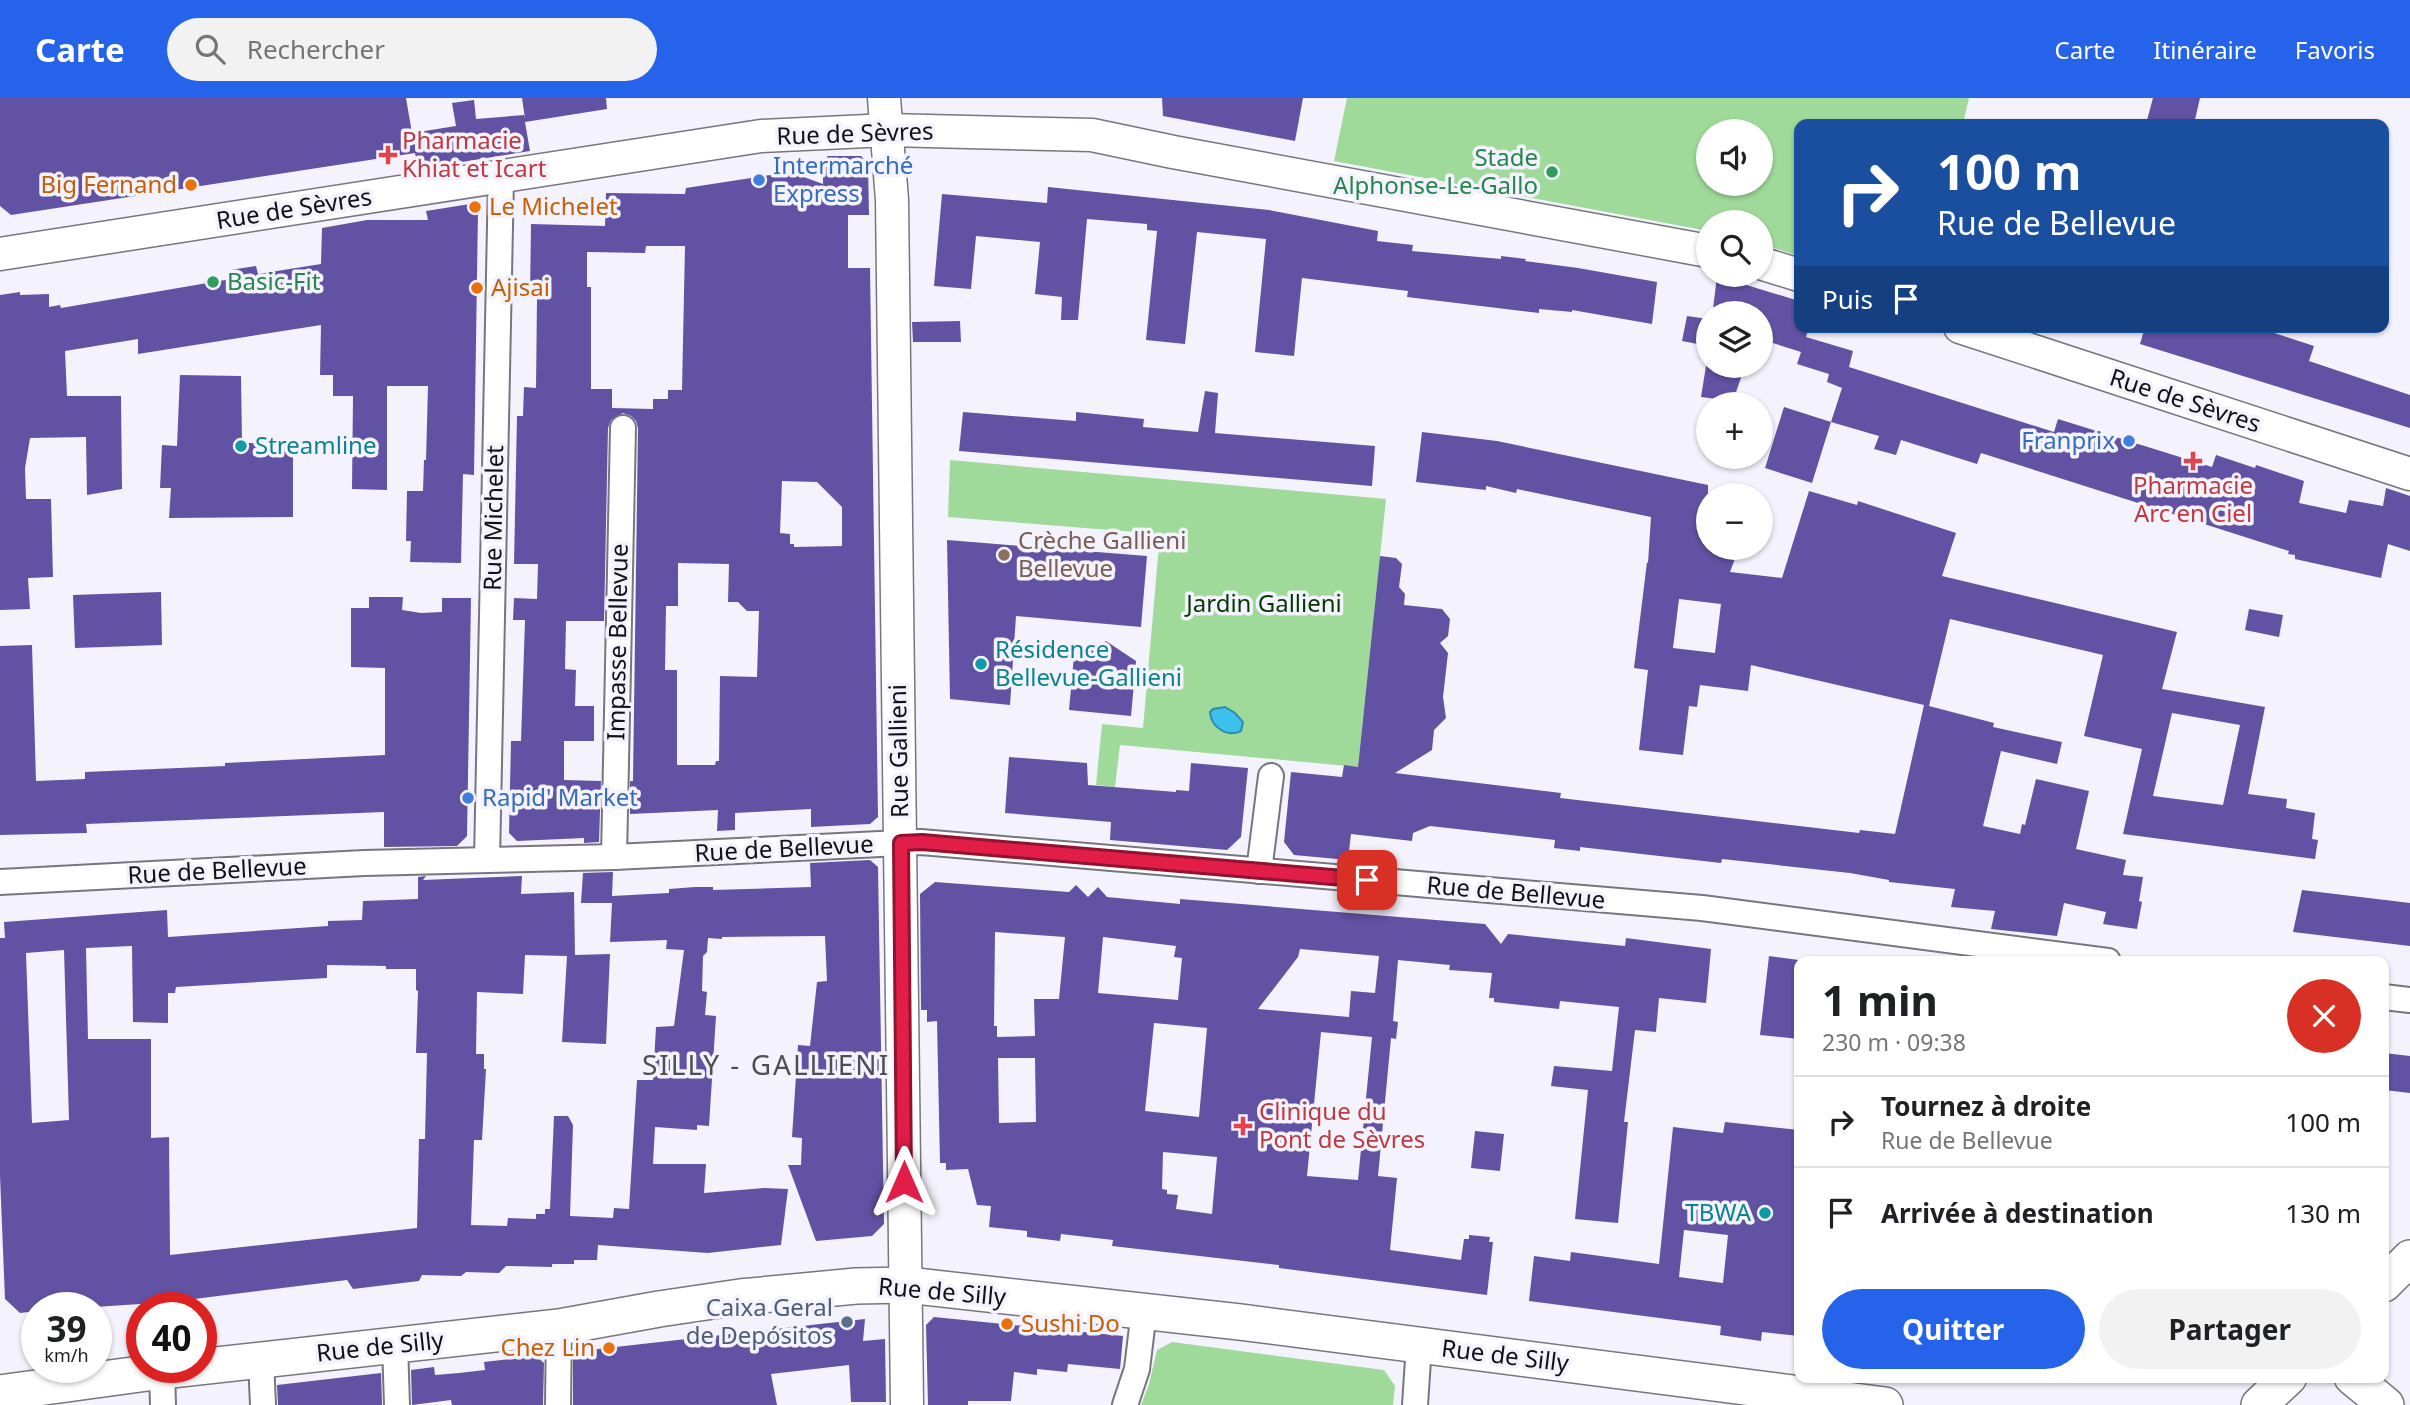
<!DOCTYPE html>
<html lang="fr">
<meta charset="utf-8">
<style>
:root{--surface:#fff;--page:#f2f2f2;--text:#202124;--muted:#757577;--line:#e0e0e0;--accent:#2563eb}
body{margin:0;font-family:"Noto Sans",sans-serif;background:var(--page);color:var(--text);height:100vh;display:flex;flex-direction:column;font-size:26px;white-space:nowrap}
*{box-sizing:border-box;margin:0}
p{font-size:23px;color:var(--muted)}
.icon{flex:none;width:38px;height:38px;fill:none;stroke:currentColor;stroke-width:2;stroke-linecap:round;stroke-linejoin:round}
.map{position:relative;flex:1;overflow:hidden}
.details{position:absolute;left:1794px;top:858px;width:595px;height:427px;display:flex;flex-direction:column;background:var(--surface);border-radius:14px;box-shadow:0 2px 5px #0004}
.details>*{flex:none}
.hud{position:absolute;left:1794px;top:21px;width:595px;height:214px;border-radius:14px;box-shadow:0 2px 5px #0004;background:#1a4fa0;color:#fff;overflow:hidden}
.controls{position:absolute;left:1696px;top:21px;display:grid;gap:14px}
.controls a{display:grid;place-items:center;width:77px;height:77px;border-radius:50%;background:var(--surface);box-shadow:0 2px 5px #0004;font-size:35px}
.speed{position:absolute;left:21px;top:1194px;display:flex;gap:14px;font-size:35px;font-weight:700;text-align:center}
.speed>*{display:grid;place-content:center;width:91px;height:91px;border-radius:50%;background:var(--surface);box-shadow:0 2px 5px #0004;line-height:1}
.speed small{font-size:18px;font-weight:400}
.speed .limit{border:10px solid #d22;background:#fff;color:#111}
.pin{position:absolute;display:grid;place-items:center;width:60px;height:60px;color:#fff;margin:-30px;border-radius:14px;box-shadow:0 4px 10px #0006}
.me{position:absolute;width:77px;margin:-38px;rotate:0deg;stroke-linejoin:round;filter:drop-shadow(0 0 5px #0008)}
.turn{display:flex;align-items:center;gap:24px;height:147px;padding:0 28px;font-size:32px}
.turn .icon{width:91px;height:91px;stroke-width:2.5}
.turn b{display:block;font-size:49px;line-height:60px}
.then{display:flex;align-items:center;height:66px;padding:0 28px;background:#0003;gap:14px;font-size:26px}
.round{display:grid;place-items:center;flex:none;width:74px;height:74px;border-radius:37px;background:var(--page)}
.overview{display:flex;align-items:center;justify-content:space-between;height:119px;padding:0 28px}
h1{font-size:42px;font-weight:700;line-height:52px}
.button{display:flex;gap:14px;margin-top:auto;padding:14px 28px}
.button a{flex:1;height:80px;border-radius:42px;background:var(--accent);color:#fff;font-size:28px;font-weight:700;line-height:80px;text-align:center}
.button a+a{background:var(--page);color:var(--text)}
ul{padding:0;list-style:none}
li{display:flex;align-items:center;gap:21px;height:91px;padding:0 28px;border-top:2px solid var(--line)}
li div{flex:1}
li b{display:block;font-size:26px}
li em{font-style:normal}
header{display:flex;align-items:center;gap:42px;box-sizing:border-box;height:98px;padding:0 35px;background:var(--accent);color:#fff}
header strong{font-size:33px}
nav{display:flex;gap:38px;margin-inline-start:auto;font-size:24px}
.search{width:490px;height:63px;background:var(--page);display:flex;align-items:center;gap:18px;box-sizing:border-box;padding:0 24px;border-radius:38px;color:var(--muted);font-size:26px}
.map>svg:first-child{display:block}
</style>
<header>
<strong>Carte</strong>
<div class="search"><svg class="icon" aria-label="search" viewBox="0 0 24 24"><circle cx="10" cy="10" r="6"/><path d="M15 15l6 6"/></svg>Rechercher</div>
<nav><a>Carte</a><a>Itinéraire</a><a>Favoris</a></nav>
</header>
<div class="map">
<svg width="2410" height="1307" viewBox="0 0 2410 1307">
<rect width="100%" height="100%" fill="#f4f3fd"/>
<g fill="#a0da9a" fill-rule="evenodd">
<path d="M1347,0H1969L1963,26H1799V158L1761,146L1760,124H1708V133L1334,63ZM1760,33V86H1708V33Z"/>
<polygon points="950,362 1386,401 1358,669 1120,647 1115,689 1096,687 1102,626 1143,630 1160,436 948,419"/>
<polygon points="1172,1244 1384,1272 1395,1288 1393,1307 1141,1307 1149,1286 1157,1252"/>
</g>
<path fill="#3dc0ec" stroke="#308cac" stroke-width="2" d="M1225,609L1235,615L1243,624L1241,633C1227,640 1211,629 1210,614L1213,611Z"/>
<g fill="#6252a4" fill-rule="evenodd">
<polygon points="0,0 406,0 412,35 456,28 452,5 474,2 476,21 524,17 525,21 522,0 606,0 607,11 525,24 530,53 418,71 415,55 11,117 0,108"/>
<polygon points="1162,0 1303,0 1295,43 1163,18"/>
<polygon points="2153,0 2200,0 2194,26 2146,26"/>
<path d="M828,58H861L868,66L869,117H848V170H870L878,719L870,726L811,729V711L735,715V732L717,733L718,712L630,716V683H633L638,330L636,323L631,318L623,315L611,322L608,330L604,523H566L565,571L576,572L575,608H594V643H564V682L601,683L599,744L584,745V740L517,743L509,735L511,643H521L525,522H513L514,500L537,501L538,466H514L517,318H523L524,289L536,290L537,200L530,199L531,126L605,128L606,95L685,96L686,90L790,74L823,86V63ZM646,148H685L682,292H668V301H653V311L612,310V291H591V189H587V154L645,155ZM782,383L817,384L842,409V448L794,449V446H790V436L780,435ZM678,465L729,466L728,504H738L747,513H759L757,579L720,578L719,663H716L715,667H677V572H665L666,508H678Z"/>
<polygon points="1048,89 1269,112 1378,133 1377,143 1413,147 1412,153 1490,160 1501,161 1501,158 1526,161 1525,163 1578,170 1657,184 1652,226 1572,212 1572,214 1539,211 1539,215 1407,199 1408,193 1302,180 1294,258 1255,254 1266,141 1197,134 1185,246 1146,242 1157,133 1147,132 1147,126 1087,121 1078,222 1061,222 1062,199 1035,196 1040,144 976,138 971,191 934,188 942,96 1047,105"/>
<polygon points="470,106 478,112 474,377 463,376 461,465 410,464 411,443 406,443 407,393 423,393 424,362 426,362 428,288 387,288 387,392 352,391 353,298 333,298 333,277 320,277 321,227 138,256 138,241 65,253 67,298 121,298 122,391 87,397 86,339 30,340 25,370 26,401 51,401 53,479 28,480 30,511 0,512 0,197 20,194 20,197 49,196 49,209 60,207 61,210 231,181 230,172 256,168 258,176 321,166 322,130 367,122 428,122 426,113"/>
<polygon points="1717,178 1799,203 1799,229 1809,229 1806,239 1853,253 1849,269 2054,334 2058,321 2212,369 2216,357 2255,370 2256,367 2304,383 2299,405 2346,415 2349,402 2383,408 2386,390 2410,398 2410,453 2388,446 2381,480 2295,461 2295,457 2288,456 2289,453 1981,355 1977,366 1901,342 1896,357 1874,351 1879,338 1831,324 1842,290 1827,284 1829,276 1797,266 1801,254 1760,241 1760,215 1729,215 1713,211"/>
<polygon points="1687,218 1708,221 1708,248 1682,243"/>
<polygon points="960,223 961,244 913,244 912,224"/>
<polygon points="2145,229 2256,229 2314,248 2309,263 2410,297 2410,330 2140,246"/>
<polygon points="1706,268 1745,268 1733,303 1701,299"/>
<polygon points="180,277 241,278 242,345 293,345 293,419 169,420 171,390 160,390 162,347 177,348"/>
<polygon points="1205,293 1218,295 1215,335 1375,348 1372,388 959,353 963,314 1076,323 1076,314 1144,321 1143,329 1198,334"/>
<polygon points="1784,309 1831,324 1812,385 1765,370"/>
<path d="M1422,334L1497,343L1708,387V450H1739L1730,474L1782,480L1809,393L1857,407L1858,403L1956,435L1942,478L2177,534L2162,591L2265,609L2248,696L2287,701L2286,710L2315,715L2312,741L2318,742L2315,761L2123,736L2142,651L2084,638L2103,557L1950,521L1929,608L1994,625L1993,629L2062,644L2057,666L2001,653L1983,728L2020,736L2022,726L2025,727L2036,681L2089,693L2076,751L2126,762L2123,777L2143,779L2139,803L2142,804L2137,831L2103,826L2106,814L2064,805L2057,838L1991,831L1995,813L1951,809L1955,791L1889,784V782L1850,775L1722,761L1721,765L1580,749V753L1554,750L1555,742L1430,728L1413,735L1412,743L1351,736L1348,762L1294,757L1284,744L1291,674L1342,679L1344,667L1358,669L1380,458L1396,460L1402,466L1399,489L1405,496L1404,507L1442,511L1450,521L1448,538L1440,545L1448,555L1443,599L1446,620L1434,632L1432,652L1395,675L1561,695L1560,700L1859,735L1860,732L1895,736L1924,607L1751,567L1748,593L1700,587L1697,609L1689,608L1683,657L1639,652L1648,572L1634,570L1647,464L1648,465L1651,419L1517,391L1516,395L1486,388V392L1416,384ZM1679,501L1721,506L1715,555L1673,550ZM2172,615L2240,627L2223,707L2153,698Z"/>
<polygon points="947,442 1147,458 1141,529 1016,518 1010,607 950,601"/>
<polygon points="161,494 162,547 75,550 73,497"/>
<polygon points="369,499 403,499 402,512 421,515 442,514 442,500 471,500 467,738 457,748 384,749 384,714 86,726 87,735 0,737 0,548 32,547 36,683 85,681 85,674 225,668 225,665 385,657 385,570 351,569 351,510 369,510"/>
<polygon points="2249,511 2283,517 2279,539 2245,532"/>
<polygon points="1106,543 1136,563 1131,618 1069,612 1074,558"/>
<polygon points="1009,659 1087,665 1088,687 1176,694 1176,692 1189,693 1191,665 1248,670 1241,739 1227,752 1110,742 1111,724 1005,715"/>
<path d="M870,762L878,769L884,1126L872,1138L816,1143L788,1067H801L802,1040L792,1039L798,947L810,948L817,884L827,883L825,838L722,839V841L708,840L707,854L703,858L702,893L707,894L705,917L716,918L709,1028L697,1027V1032L655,1029L653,1066H706L704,1095L764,1090L788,1091L781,1147L708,1155L598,1147L597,1162H574V1166H552V1169L506,1168L499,1175L466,1174L461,1178L422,1177L419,1183L353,1191L347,1182L170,1204L95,1209H37V1213L20,1215L5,1201L0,1078V840H5L4,824L167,812L168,839L328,828V823L362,822L363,803L418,801V779L426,778L423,782L522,778L521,796L574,794L575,857L610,856L606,946L562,944L567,858L525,857L523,896L477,894L476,956H484V971H486L482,1042H474L471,1127L507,1128L508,1120L536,1121V1116H545V1111H550L554,1018H568L573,1027L570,1118L613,1120L614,1110L629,1111L637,982H653L656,929L674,928L684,852L666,851L667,842L610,844L612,805H581L583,775L613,774L612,798L669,795V791L695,789H713V792L811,789L810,765ZM132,848L133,924L168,925V895H175L176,889L327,880V867L386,868V871H416V892L418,893L416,955H427L425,1041H419L417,1130L170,1157L169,1039L151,1040V941H88L86,850ZM64,852L69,1022L32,1025L26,855Z"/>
<path d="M935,784L1069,794L1076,787L1088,799L1098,789L1107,799L1180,806V801L1485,826L1501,846L1508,836L1625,848L1626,840L1711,851L1706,905L1659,900L1656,934L1635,932L1624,1024H1628L1618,1125L1575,1121L1588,992L1551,988L1554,968L1612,973L1619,909L1560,903L1559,911L1494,904V900H1489L1492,875L1449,872L1450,867L1398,862L1393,923L1398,924L1396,941L1391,940L1378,1078L1397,1080L1390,1152L1461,1162L1464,1141H1469V1137L1490,1139L1489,1144H1493L1487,1197L1279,1170V1167L1112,1148L1113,1142L1061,1136L1060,1143L1027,1139V1133L989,1129L991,1108L977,1107L968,1071L946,1072V1065H940L937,923L927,924V912H921L920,796ZM995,834L1065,839L1059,901H1034L1035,938L997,939V928H994ZM1103,839L1176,848L1174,859L1182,860L1178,902L1098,895ZM1300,851L1379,858L1375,895L1351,893L1349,919L1258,911L1298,859ZM1154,925L1207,930L1199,1019L1145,1013ZM1321,934L1372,939L1358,1082L1307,1078ZM998,960H1035L1036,1024L999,1025ZM1163,1054L1217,1059L1212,1116L1176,1111L1178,1097L1167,1096V1092L1162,1091Z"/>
<polygon points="2302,792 2410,805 2410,848 2293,834"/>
<polygon points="1769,858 1799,862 1799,941 1760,937"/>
<polygon points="2384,955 2410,958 2410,995 2384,992"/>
<path d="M1725,1024L1799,1032V1238L1762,1234L1761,1243L1720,1237L1721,1228L1529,1203L1534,1158L1570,1163L1571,1154L1659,1166L1673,1029L1723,1035ZM1684,1132L1728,1137L1723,1185L1679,1179Z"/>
<polygon points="1475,1033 1504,1036 1500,1073 1471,1070"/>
<polygon points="934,1219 1123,1238 1120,1271 1068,1266 1067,1274 1037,1271 1037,1277 1014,1274 1011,1303 968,1303 968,1307 928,1307 926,1227"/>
<polygon points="865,1221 863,1243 885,1241 886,1304 851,1304 849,1267 771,1276 777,1307 573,1307 573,1261 580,1253"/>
<polygon points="536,1258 544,1265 543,1307 452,1307 451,1302 412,1307 411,1272 434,1269 435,1277 459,1275 485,1272 484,1264"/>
<polygon points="381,1275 382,1307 278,1307 277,1287"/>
</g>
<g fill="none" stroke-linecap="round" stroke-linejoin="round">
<defs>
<g id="minor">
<polyline points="614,759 623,330"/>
<polyline points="487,762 501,79"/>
<polyline points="1259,773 1271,678"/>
<polyline points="0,784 364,765 614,759 921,744 1702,810 2108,863"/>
<polyline points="2384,899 2410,902"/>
<polyline points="395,1247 397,1307"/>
<polyline points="261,1262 263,1307"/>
<polyline points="162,1273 163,1307"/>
<polyline points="558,1307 559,1229"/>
<polyline points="1125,1307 1137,1271 1144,1213"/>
<polyline points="1415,1307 1419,1247"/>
</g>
<g id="tertiary">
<polyline points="884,0 892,102 907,1307"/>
<polyline points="0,156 761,38 888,32 1092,37 1173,54 1708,153"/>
<polyline points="1760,165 1799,177"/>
<polyline points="1960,229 2410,376"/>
</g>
<g id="secondary">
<polyline points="2384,1186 2410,1160"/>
<polyline points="2352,1279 2386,1307"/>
<polyline points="0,1295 162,1273 559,1229 659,1211 740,1199 856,1188 907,1187 1240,1224 1885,1307"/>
<polyline points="2259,1307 2289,1279"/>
</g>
</defs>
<use href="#minor" stroke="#77767f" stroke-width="28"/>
<use href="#tertiary" stroke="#77767f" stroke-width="35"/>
<use href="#secondary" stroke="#77767f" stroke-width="38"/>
<use href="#minor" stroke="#fff" stroke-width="24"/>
<use href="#tertiary" stroke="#fff" stroke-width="32"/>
<use href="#secondary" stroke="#fff" stroke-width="35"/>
</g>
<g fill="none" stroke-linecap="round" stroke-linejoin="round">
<defs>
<polyline id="route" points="904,1084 901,745 922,744 1367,782"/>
</defs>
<use href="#route" stroke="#92132f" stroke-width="18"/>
<use href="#route" stroke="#e11d48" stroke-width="12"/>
</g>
<g fill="#e0444e" stroke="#f4f3fd" stroke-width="2.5">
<path d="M384.5 46.5h7v7h7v7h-7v7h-7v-7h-7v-7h7z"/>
<path d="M2189.5 352.5h7v7h7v7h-7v7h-7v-7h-7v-7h7z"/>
<path d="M1239.5 1017.5h7v7h7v7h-7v7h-7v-7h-7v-7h7z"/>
</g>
<g fill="#2e9e5b" stroke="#f4f3fd" stroke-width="2.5">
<circle cx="1552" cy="74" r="7"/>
<circle cx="213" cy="184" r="7"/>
</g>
<g fill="#3f7fe0" stroke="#f4f3fd" stroke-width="2.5">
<circle cx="759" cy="82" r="7"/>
<circle cx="2129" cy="343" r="7"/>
<circle cx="468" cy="700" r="7"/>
</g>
<g fill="#e8710a" stroke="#f4f3fd" stroke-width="2.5">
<circle cx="191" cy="87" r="7"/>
<circle cx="475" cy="109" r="7"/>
<circle cx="477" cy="190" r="7"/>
<circle cx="1007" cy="1226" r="7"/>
<circle cx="609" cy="1250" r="7"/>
</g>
<g fill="#0f9aa8" stroke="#f4f3fd" stroke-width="2.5">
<circle cx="241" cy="348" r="7"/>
<circle cx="981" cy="566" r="7"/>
<circle cx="1765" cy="1115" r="7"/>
</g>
<circle fill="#8d6e63" stroke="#f4f3fd" stroke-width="2.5" cx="1004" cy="457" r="7"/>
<circle fill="#5c6f8a" stroke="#f4f3fd" stroke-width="2.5" cx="847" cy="1224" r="7"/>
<g text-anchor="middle" stroke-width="7" stroke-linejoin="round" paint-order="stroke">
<g font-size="24" fill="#121215" stroke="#f4f3fd">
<text transform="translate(855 36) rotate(-2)" y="8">Rue de Sèvres</text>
<text transform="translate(294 111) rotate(-9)" y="8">Rue de Sèvres</text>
<text transform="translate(2185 303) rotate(18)" y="8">Rue de Sèvres</text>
<text transform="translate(494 420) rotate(-89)" y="8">Rue Michelet</text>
<text transform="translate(618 544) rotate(-89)" y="8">Impasse Bellevue</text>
<text transform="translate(899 653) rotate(-91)" y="8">Rue Gallieni</text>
<text transform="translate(784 751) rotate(-3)" y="8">Rue de Bellevue</text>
<text transform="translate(217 773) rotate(-3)" y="8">Rue de Bellevue</text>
<text transform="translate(1516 795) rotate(5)" y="8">Rue de Bellevue</text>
<text transform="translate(942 1194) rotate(5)" y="8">Rue de Silly</text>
<text transform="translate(380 1249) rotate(-6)" y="8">Rue de Silly</text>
<text transform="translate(1505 1258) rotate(7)" y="8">Rue de Silly</text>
</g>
<g font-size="24" fill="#be3a42" stroke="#f4f3fd" text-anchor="start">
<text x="402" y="51">Pharmacie<tspan x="402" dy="28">Khiat et Icart</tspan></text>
<text x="2193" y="396" text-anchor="middle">Pharmacie<tspan x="2193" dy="28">Arc en Ciel</tspan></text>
<text x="1259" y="1022">Clinique du<tspan x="1259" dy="28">Pont de Sèvres</tspan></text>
</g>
<g font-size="24" fill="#27864d" stroke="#f4f3fd" text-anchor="end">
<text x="1538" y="68">Stade<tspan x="1538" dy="28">Alphonse-Le-Gallo</tspan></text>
<text x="227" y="192" text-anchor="start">Basic-Fit</text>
</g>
<g font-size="24" fill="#366cbe" stroke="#f4f3fd" text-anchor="start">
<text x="773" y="76">Intermarché<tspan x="773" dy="28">Express</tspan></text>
<text x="2115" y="351" text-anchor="end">Franprix</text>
<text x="482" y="708">Rapid' Market</text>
</g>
<g font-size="24" fill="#c56008" stroke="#f4f3fd" text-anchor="start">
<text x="177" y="95" text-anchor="end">Big Fernand</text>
<text x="489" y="117">Le Michelet</text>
<text x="491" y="198">Ajisai</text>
<text x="1021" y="1234">Sushi Do</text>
<text x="595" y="1258" text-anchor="end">Chez Lin</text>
</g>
<g font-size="24" fill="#0d838f" stroke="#f4f3fd" text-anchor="start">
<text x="255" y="356">Streamline</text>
<text x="995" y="560">Résidence<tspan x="995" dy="28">Bellevue-Gallieni</tspan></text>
<text x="1751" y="1123" text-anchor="end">TBWA</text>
</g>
<g font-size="24" fill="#785e54" stroke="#f4f3fd" text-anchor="start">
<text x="1018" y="451">Crèche Gallieni<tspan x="1018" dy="28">Bellevue</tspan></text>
</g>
<g font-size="24" fill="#063804" stroke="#f4f3fd">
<text x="1264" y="514">Jardin Gallieni</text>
</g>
<g font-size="24" fill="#4e5e75" stroke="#f4f3fd" text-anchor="end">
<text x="833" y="1218">Caixa Geral<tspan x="833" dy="28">de Depósitos</tspan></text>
</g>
<g font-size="28" letter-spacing="2" fill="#4e4e56" stroke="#f4f3fd">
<text x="766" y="977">SILLY - GALLIENI</text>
</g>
</g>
</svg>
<div class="controls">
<a><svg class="icon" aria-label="sound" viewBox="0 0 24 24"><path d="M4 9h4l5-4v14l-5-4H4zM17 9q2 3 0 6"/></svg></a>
<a><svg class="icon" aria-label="search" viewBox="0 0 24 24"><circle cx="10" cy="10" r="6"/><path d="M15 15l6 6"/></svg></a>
<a><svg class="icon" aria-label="layers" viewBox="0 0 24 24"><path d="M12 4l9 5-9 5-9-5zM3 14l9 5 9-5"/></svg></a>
<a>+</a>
<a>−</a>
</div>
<div class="speed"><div>39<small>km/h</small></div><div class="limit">40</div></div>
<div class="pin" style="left:1367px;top:782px;background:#d93025"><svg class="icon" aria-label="arrive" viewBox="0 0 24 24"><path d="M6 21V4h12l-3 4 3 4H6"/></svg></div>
<svg class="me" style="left:904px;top:1084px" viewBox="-20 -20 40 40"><path d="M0-17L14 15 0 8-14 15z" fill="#e11d48" stroke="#fff" stroke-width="4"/></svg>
<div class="hud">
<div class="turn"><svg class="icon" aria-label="right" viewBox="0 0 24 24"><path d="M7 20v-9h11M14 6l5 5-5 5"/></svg><div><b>100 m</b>Rue de Bellevue</div></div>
<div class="then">Puis<svg class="icon" aria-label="arrive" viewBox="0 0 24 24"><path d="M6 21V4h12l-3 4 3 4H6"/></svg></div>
</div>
<section class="details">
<div class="overview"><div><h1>1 min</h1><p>230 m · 09:38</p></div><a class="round" style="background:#d93025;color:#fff"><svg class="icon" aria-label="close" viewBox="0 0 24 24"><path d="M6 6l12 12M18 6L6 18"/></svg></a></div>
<ul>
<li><svg class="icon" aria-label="right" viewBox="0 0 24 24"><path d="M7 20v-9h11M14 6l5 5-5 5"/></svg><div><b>Tournez à droite</b><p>Rue de Bellevue</p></div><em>100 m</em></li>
<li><svg class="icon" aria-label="arrive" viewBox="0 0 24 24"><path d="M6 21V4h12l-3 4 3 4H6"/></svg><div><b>Arrivée à destination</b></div><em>130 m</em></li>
</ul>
<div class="button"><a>Quitter</a><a>Partager</a></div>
</section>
</div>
